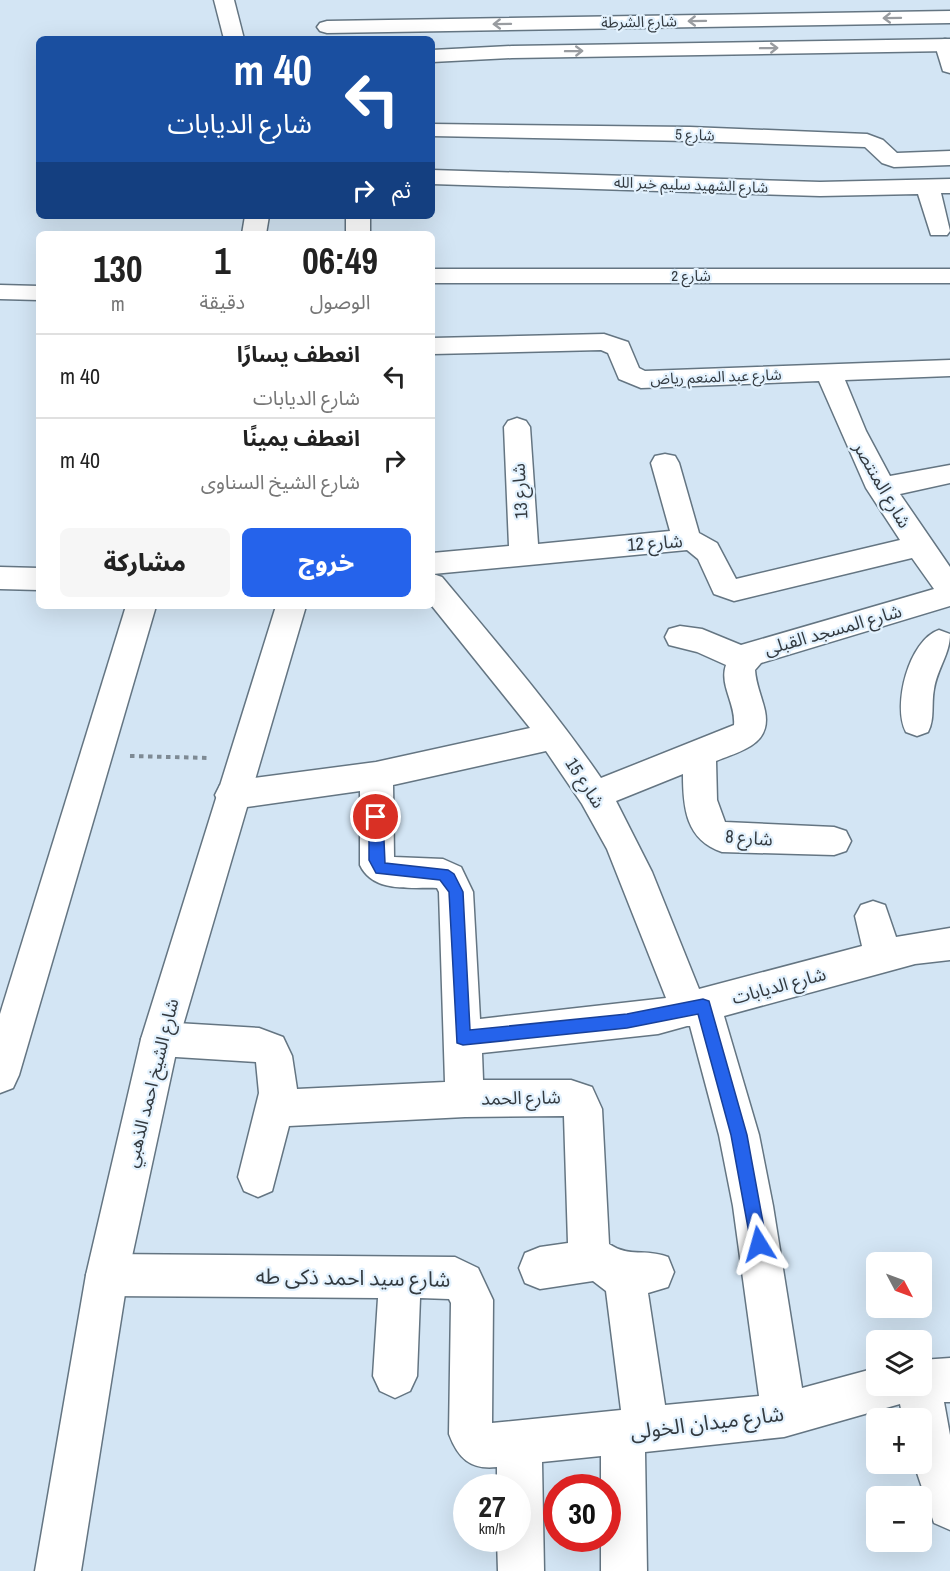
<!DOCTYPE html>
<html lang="ar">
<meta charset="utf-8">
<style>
:root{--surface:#fff;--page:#f6f6f6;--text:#222;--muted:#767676;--line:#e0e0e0;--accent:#2563eb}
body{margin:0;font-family:"Archivo Narrow","Noto Sans Arabic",sans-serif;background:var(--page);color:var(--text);direction:rtl;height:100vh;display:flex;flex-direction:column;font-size:22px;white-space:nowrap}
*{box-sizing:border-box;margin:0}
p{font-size:20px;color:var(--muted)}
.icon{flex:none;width:33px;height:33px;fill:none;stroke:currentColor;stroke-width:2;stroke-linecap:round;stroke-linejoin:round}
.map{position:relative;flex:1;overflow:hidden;direction:ltr}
.details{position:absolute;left:36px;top:231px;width:399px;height:378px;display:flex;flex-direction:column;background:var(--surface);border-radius:9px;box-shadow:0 6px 24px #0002;direction:rtl}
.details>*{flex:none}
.banner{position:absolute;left:36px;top:36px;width:399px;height:183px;border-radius:9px;box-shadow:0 6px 24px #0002;direction:rtl;background:#1a4fa0;color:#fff;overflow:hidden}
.needle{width:39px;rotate:131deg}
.buttons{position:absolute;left:866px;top:1252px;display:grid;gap:12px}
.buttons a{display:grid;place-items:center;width:66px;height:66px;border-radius:9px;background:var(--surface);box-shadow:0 6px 24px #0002;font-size:30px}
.speed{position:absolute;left:453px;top:1474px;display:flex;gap:12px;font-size:30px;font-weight:700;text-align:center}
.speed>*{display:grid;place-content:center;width:78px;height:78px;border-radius:50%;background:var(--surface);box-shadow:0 6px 24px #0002;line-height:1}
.speed small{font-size:15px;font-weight:400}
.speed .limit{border:9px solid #d22;background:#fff;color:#111}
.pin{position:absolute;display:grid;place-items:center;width:51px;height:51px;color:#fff;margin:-26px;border:3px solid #fff;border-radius:50%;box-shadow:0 2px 6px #0007}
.me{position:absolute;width:66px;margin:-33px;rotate:352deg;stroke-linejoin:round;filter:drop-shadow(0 0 4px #0008)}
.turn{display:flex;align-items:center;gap:21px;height:126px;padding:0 24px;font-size:27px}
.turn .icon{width:78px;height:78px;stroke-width:2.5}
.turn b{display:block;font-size:42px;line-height:51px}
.then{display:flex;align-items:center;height:57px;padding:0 24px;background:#0003;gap:12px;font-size:22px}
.eta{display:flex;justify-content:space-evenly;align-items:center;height:102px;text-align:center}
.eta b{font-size:36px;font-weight:800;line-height:42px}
.button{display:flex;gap:12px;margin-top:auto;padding:12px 24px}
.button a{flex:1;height:69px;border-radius:9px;background:var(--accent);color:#fff;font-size:24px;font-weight:800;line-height:69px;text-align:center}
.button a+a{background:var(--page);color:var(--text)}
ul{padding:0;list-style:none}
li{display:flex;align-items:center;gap:18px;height:84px;padding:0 24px;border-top:2px solid var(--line)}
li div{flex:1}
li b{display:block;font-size:22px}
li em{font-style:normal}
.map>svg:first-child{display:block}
</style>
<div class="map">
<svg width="950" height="1571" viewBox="0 0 950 1571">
<rect width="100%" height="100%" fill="#d3e5f4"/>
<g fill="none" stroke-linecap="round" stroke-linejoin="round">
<defs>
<g id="street">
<polygon points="214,0 234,0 244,39 224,39"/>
<polygon points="945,39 950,40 950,73 943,71 935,45 938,41"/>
<polygon points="432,124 690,127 867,134 883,140 897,153 950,151 950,165 894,167 882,163 865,147 690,141 432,136"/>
<polygon points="432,170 820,182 950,179 950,193 941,193 950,231 947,235 931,235 918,194 820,196 432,184"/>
<polygon points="245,216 269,216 266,234 242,234"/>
<rect x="432" y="269" width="518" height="14"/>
<polygon points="0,285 39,286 39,300 0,299"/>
<path d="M604,334L628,342L639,368L645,371L950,360V376L845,380L866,431L890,476L950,465V483L900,494L950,567V606L761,663L755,670C756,685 762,697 765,711C772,745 740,751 716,761L717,800L725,822L834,827L846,831L851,841L846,851L834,855L722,852C686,840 683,808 683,774L616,801L652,872L699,989L862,946L855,916L861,905L873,901L885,905L896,937L950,928V960L915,964L724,1016L759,1135L773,1206L802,1388L876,1368V1386H921V1360L950,1358V1402H944L950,1435V1530L934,1523L914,1464H921V1419H903L900,1404L784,1437L645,1452L647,1571H601V1539H608V1488H601V1456L542,1462L544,1571H498L497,1539H518V1488H497V1467C470,1470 458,1458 449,1434L451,1303L449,1299L420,1298L417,1376L410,1391L395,1398L380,1391L373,1376L378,1298L107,1296L92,1290L86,1275L92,1260L107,1254L455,1257L478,1268L493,1300L492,1423L621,1410L606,1291L593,1281L540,1289L525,1283L519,1268L525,1253L540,1247L568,1243L564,1116L465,1117L289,1126L272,1191L258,1197L244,1191L238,1177L259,1093L256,1062L160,1056L147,1051L141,1039L147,1027L160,1022L259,1028L283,1037L292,1056L297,1089L445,1082L439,892L437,888C410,887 373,893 360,865V791L232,809L220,805L215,795L220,785L232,781L376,762L530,728L432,606V553L509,546L504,427L508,421L517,418L526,421L530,427L538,544L670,531L651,463L655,456L665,454L675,456L679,463L699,533L717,543L736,579L900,540L866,488L819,381L641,388L619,379L608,353L601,350L432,354V338ZM687,550L698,559L714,594L734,601L912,558L934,589L741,645L702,629L680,626L669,629L665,637L669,645L697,652L726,665C719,685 736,704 734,725L601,778C553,708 497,643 442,577L433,574ZM546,751L582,804L607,849L666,998L480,1019L473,892L461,867L443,859L394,857L393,785ZM687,1026H690L719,1135L733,1206L759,1396L665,1405L648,1293L668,1287L674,1272L668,1257C645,1248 630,1258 609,1244L602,1109L592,1087L571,1080H483L482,1053L658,1034Z"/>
<polygon points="0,567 39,568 39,590 0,589"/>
<polygon points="126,606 156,606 19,1075 13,1088 0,1093 0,1014"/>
<path d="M939,630L950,634C950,654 937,669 934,689C931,704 935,719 928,732L917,736L906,732C892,705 909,640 939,630Z"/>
</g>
<g id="secondary">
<polygon points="950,11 950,23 327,33 320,31 317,27 320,23 327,21"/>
<polygon points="950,39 950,51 512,58 432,62 432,50 512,46"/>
<rect x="346" y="216" width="24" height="18"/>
<polygon points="276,606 306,606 179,1039 128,1275 81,1571 35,1571 86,1275 141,1039"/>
</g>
</defs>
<use href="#street" stroke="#647582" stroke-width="3"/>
<use href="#secondary" stroke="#647582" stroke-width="3"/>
<polyline stroke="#7e8a94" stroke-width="4" stroke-dasharray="4.5 4.5" stroke-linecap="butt" points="130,756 210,758"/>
<use href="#street" fill="#fff" fill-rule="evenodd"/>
<use href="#secondary" fill="#fff" fill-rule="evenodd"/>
</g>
<defs><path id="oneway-shaft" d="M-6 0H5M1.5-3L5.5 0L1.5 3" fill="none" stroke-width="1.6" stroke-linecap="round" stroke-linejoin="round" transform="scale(1.5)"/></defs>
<g stroke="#999ca0">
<use href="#oneway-shaft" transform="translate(892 18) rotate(179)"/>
<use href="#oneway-shaft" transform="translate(697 21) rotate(179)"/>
<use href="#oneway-shaft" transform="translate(502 24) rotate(179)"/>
<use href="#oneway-shaft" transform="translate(769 48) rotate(-1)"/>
<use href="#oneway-shaft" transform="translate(574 51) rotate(-1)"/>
</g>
<polygon fill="#2563eb" stroke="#184099" stroke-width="1.5" points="376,811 383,817 385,863 448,870 454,874 463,892 470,1030 627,1014 703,999 709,1001 747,1135 767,1244 765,1250 759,1253 753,1250 751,1244 731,1135 698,1014 627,1028 463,1045 457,1043 449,892 440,880 376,873 369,860 369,817"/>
<g text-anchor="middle" stroke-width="4.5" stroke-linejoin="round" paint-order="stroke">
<g font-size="15" fill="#333a40" stroke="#e3f2fe">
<text transform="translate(639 22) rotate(-1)" y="5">شارع الشرطة</text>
<text transform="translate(695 135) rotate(2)" y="5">شارع 5</text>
<text transform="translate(691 185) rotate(2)" y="5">شارع الشهيد سليم خير الله</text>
<text x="691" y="281">شارع 2</text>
<text transform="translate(716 377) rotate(-2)" y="5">شارع عبد المنعم رياض</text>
</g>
<g font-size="18" fill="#333a40" stroke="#e3f2fe">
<text transform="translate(882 485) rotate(60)" y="6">شارع المنتصر</text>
<text transform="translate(520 491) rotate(-93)" y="6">شارع 13</text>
<text transform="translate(655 543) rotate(-4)" y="6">شارع 12</text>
<text transform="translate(833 630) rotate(-16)" y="6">شارع المسجد القبلى</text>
<text transform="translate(585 783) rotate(57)" y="6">شارع 15</text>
<text transform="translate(749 838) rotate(4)" y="6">شارع 8</text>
<text transform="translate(779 986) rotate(-15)" y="6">شارع الديابات</text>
<text transform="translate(152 1083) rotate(-76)" y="6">شارع الشيخ احمد الذهبي</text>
<text transform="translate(521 1098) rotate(-1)" y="6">شارع الحمد</text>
</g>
<g font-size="21" fill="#333a40" stroke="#e3f2fe">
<text transform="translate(353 1278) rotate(1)" y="7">شارع سيد احمد ذكى طه</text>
<text transform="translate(707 1423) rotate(-7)" y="7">شارع ميدان الخولى</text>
</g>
</g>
</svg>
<div class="buttons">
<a><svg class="needle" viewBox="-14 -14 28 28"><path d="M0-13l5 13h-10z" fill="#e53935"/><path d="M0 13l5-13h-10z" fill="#767676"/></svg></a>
<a><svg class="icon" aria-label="layers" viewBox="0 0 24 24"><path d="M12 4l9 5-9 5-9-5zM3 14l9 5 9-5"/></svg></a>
<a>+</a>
<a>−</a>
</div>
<div class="speed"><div>27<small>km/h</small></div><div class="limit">30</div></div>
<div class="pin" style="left:376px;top:817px;background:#d93025"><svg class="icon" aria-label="arrive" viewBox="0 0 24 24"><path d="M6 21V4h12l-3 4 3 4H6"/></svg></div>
<svg class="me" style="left:759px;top:1244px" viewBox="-20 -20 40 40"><path d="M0-17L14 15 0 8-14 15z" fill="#2563eb" stroke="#fff" stroke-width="4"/></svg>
<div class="banner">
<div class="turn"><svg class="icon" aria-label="left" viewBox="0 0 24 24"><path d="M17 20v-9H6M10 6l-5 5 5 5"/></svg><div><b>40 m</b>شارع الديابات</div></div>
<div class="then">ثم<svg class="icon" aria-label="right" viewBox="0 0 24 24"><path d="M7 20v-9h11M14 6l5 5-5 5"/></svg></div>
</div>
<section class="details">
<div class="eta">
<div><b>06:49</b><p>الوصول</p></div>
<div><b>1</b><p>دقيقة</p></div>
<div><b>130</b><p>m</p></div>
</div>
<ul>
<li><svg class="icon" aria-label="left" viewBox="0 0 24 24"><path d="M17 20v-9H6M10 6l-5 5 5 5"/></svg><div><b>انعطف يسارًا</b><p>شارع الديابات</p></div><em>40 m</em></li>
<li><svg class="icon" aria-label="right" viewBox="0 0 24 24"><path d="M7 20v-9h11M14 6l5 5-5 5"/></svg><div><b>انعطف يمينًا</b><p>شارع الشيخ السناوى</p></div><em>40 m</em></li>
</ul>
<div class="button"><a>خروج</a><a>مشاركة</a></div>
</section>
</div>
